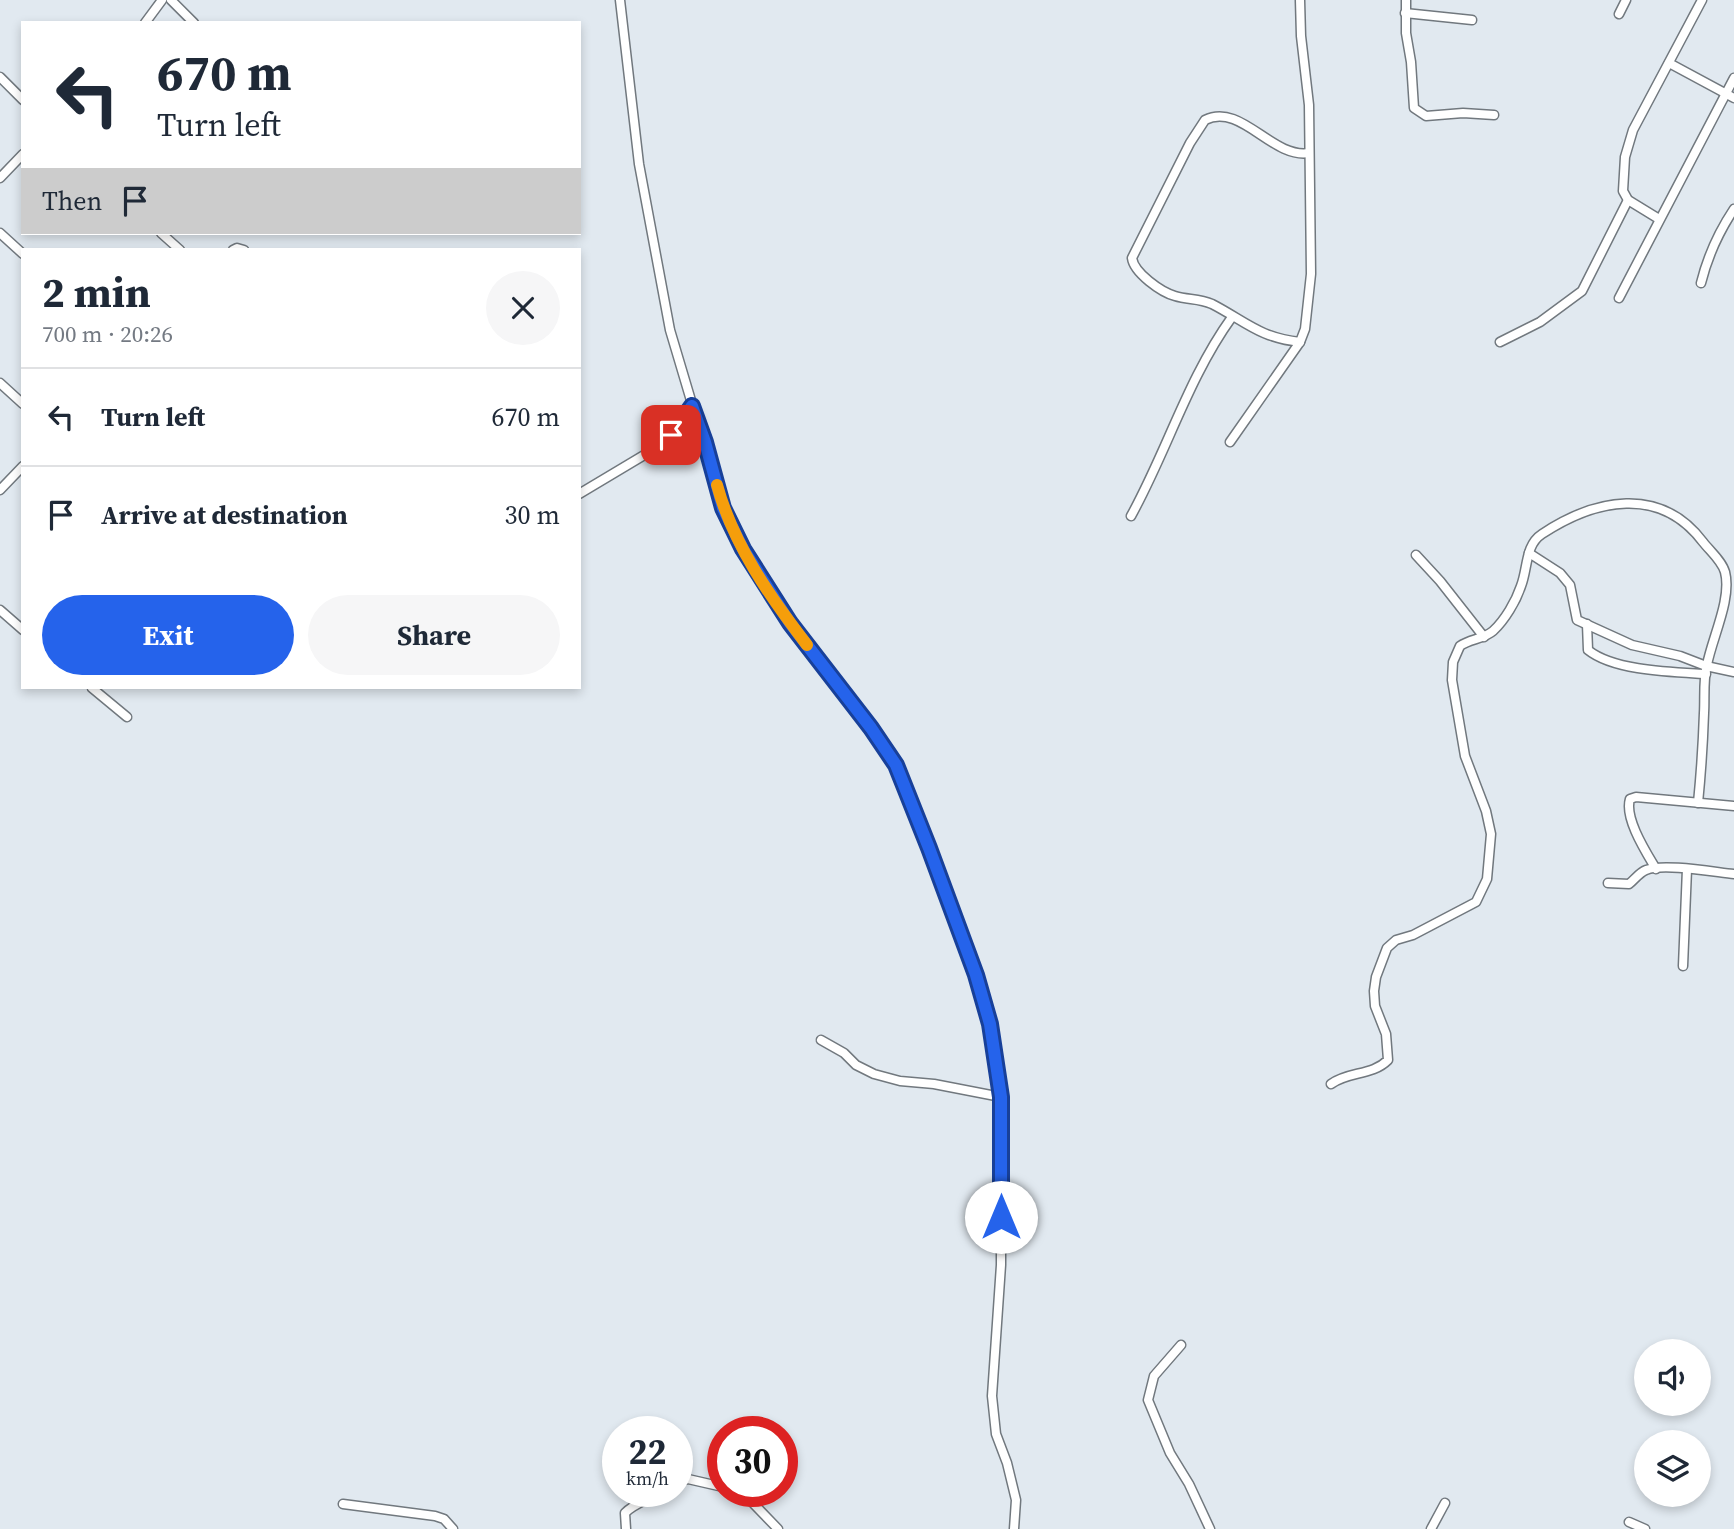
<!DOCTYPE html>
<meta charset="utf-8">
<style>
:root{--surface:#fff;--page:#f6f6f7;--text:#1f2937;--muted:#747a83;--line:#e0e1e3;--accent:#2563eb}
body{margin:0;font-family:"Source Serif 4",serif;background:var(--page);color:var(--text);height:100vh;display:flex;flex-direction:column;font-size:26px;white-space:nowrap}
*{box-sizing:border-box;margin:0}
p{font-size:23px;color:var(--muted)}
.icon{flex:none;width:38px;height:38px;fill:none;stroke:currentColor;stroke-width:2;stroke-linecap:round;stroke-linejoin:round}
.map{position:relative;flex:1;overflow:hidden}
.drawer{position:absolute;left:21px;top:248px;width:560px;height:441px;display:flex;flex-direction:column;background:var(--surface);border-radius:0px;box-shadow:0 4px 10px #0003}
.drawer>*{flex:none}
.hud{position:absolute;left:21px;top:21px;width:560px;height:214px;border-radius:0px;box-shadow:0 4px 10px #0003;background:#fff;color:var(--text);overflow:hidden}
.tools{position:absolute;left:1634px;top:1339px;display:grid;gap:14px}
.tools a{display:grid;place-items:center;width:77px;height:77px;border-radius:50%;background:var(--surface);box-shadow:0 4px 10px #0003;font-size:35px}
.speed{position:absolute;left:602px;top:1416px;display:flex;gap:14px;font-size:35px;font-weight:700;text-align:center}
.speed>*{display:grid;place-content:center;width:91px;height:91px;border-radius:50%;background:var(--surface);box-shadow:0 4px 10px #0003;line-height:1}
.speed small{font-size:18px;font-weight:400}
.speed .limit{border:10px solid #d22;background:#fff;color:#111}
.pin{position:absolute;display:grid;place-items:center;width:60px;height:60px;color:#fff;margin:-30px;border-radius:14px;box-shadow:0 4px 10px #0006}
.me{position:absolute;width:77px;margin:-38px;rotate:0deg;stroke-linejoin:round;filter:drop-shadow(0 0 5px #0008)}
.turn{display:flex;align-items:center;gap:24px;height:147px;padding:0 21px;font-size:32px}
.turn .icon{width:91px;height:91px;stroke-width:2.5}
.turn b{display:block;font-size:49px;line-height:60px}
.then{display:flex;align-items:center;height:66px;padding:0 21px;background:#0003;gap:14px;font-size:26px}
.round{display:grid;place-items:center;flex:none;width:74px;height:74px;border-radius:37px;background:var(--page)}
.overview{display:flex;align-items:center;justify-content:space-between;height:119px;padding:0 21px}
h1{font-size:42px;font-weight:700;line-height:52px}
.action{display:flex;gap:14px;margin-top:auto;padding:14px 21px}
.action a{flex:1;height:80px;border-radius:42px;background:var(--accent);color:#fff;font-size:28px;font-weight:700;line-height:80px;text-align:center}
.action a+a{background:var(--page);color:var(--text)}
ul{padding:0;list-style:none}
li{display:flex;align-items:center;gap:21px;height:98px;padding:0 21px;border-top:2px solid var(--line)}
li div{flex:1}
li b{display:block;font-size:26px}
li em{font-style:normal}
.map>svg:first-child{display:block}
</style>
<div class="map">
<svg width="1734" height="1529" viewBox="0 0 1734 1529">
<rect width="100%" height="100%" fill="#e1e9f0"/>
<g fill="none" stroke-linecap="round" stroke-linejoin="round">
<defs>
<g id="street">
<polyline points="171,0 194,23"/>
<polyline points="620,0 639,164 670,330 723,508 743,549 790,623 871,728 896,765 929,848 976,975 990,1024 1001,1097 1001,1265 992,1396 996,1434 1007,1463 1016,1500 1014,1529"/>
<polyline points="1406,0 1406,33 1411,62 1414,108 1426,116 1463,113 1494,115"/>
<polyline points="1405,13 1472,20"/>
<polyline points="1619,14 1626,0"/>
<polyline points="145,23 162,0"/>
<polyline points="1669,63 1734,98"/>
<polyline points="0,77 23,100"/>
<polyline points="0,178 23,154"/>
<polyline points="1659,219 1628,200 1623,191 1625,157 1633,130 1702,0"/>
<polyline points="0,233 23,254"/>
<polyline points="161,233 180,250"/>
<polyline points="233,250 237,248 244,250"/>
<path d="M1701,283C1708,255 1718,233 1734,209"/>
<polyline points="1619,298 1734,78"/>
<path d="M1300,342C1260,338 1245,321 1212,304C1199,298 1188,300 1175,296C1161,292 1134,273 1132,258L1190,143L1205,120C1241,102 1272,159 1309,153"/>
<polyline points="1500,342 1540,322 1582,291 1628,200"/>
<polyline points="0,383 23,404"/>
<polyline points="1230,442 1300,342 1305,329 1311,274 1309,105 1301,36 1300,0"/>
<polyline points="0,490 23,466"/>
<polyline points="579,494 661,445 671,435 692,406"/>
<path d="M1131,516C1167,451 1188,378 1232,317"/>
<polyline points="1529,553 1560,573 1570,585 1577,620 1632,645 1680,656 1706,666 1734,672"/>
<polyline points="1416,555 1440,581 1484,637"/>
<polyline points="0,610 23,630"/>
<path d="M1587,624L1588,650C1614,671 1672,672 1706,674"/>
<polyline points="92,688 127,717"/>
<path d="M1656,869C1646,852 1624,818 1630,799L1636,797L1734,806"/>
<path d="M1608,883L1629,884C1634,880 1640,872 1646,870C1663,863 1714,872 1734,874"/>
<polyline points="1683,966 1687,869"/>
<polyline points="821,1040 844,1053 856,1065 874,1074 900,1081 934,1084 1001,1097"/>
<path d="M1331,1084C1349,1071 1372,1076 1388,1060L1386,1034L1375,1006L1374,991L1376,977L1387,948L1396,940L1413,935L1476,902L1487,879L1491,834L1486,811L1465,756L1452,680L1453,662L1460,646C1470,639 1484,639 1493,631C1505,620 1516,601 1521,586C1528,568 1525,545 1542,534C1595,499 1660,485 1703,542C1710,551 1722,561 1725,572C1732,599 1712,638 1707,665C1703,680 1705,698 1704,713C1703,743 1701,773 1698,803"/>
<polyline points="1181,1345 1154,1376 1148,1400 1170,1453 1189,1484 1210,1529"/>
<polyline points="677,1481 688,1479 723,1487"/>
<polyline points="735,1491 748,1498 778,1529"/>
<polyline points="343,1504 435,1516 444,1519 453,1529"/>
<polyline points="1629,1522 1645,1529"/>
<path d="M626,1529L625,1513C634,1503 651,1499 662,1491"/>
<polyline points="1431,1529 1445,1503"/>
</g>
</defs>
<use href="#street" stroke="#71787e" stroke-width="11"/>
<use href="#street" stroke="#fff" stroke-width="8"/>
</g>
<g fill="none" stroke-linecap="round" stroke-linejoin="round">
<defs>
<polyline id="route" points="671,435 692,406 705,442 723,508 743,549 790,623 871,728 896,765 929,848 976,975 990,1024 1001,1097 1001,1217"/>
</defs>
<use href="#route" stroke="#184099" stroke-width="18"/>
<use href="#route" stroke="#2563eb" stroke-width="12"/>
<path stroke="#f59e0b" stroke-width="12" d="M717,485C733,544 770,597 807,645"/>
</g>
</svg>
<div class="tools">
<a><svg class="icon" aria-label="sound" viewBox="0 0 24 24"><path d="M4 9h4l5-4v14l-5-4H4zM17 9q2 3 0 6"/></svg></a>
<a><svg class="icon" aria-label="layers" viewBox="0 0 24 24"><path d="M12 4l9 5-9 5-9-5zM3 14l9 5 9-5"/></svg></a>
</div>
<div class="speed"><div>22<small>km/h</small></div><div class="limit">30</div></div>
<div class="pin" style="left:671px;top:435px;background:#d93025"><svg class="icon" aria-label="arrive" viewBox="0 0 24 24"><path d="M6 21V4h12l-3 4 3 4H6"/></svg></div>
<svg class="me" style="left:1001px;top:1217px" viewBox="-20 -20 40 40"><circle r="19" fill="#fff"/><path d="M0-13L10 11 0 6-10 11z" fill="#2563eb"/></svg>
<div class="hud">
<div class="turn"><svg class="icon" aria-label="left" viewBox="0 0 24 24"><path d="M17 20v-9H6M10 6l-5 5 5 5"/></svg><div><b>670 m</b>Turn left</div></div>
<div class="then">Then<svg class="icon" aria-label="arrive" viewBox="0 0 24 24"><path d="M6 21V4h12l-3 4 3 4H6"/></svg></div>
</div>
<section class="drawer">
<div class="overview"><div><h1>2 min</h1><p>700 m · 20:26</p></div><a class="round"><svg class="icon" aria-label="close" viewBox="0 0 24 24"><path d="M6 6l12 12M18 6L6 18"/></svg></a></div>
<ul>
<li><svg class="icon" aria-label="left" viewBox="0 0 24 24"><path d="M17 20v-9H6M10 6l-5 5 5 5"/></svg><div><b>Turn left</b></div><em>670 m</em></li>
<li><svg class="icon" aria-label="arrive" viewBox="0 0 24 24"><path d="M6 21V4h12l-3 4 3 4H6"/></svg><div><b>Arrive at destination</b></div><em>30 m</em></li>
</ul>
<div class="action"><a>Exit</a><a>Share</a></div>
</section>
</div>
